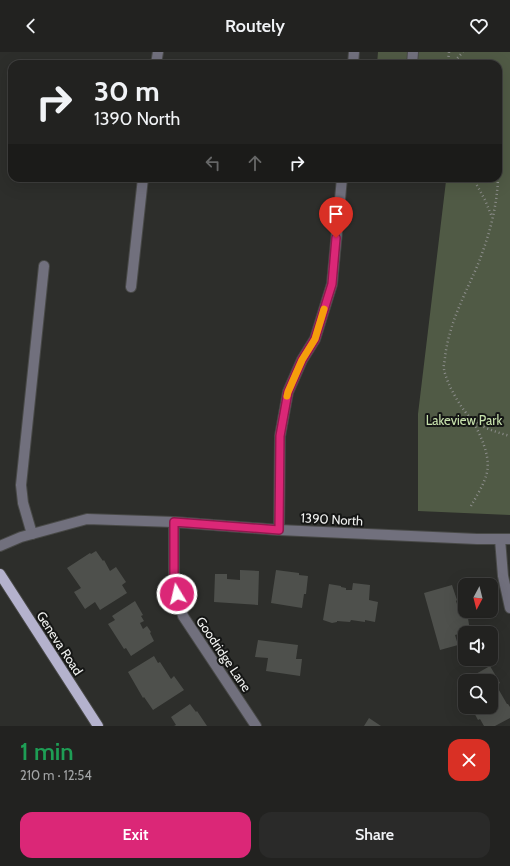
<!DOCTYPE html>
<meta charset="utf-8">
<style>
:root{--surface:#222220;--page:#2a2a29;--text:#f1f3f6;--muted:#a2a4a5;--line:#3f3f3e;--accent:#db2777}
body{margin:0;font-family:Cabin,sans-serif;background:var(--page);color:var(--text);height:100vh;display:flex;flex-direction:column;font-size:15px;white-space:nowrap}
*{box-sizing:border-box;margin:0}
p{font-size:13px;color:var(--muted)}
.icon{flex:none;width:22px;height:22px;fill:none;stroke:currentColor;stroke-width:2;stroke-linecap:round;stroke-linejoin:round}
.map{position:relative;height:674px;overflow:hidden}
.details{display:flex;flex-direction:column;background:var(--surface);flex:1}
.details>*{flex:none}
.banner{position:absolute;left:8px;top:8px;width:494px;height:122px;border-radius:12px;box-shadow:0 4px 16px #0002,0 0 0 1px var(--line);background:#222220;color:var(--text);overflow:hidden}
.needle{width:26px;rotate:187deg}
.tools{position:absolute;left:458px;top:526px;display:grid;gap:8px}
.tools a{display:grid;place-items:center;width:40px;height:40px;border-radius:8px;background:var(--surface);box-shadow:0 4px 16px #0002,0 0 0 1px var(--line);font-size:20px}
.pin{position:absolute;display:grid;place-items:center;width:34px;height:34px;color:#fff;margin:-41px -17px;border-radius:50% 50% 50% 0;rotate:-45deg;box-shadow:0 0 4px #0007}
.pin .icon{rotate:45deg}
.me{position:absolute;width:44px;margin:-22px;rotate:351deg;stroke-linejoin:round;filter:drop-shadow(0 0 3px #0008)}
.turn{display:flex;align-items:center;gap:14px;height:84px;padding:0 20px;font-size:18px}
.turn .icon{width:52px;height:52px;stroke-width:2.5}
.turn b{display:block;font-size:28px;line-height:34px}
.lanes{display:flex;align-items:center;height:38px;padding:0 20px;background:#0003;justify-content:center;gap:20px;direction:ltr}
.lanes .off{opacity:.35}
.round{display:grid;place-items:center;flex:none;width:42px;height:42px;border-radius:12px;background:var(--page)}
.overview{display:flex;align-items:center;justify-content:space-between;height:68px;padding:0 20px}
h1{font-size:24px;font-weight:600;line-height:30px;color:#1e9e55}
.action{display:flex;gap:8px;margin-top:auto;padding:8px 20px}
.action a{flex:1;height:46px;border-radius:12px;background:var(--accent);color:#fff;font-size:16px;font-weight:600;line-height:46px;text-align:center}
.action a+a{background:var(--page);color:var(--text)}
header{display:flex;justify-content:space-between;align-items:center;height:52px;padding:0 20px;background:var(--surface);font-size:18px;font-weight:600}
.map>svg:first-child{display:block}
</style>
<header><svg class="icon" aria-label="back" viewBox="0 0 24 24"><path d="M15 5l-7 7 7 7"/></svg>Routely<svg class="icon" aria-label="heart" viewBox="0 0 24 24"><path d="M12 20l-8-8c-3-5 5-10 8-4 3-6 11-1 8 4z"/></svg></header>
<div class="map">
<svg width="510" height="674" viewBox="0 0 510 674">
<rect width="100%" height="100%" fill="#2d2e2b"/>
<polygon fill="#505a45" points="378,0 510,0 510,463 418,459 418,362 446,129 400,126 498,126 498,12 377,12"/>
<g fill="#4e504c">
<polygon points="96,499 103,509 104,508 110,519 116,515 126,530 122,533 127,541 100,558 95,550 85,557 74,540 81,536 67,516 90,501 91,502"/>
<polygon points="240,518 259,519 258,553 214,550 215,522 227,522 227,527 240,528"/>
<polygon points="276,518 299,521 299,523 308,524 306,542 304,542 302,556 271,551"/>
<polygon points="353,531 370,533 369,548 378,550 375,570 365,568 365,570 351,568 350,570 337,569 337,570 332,571 323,568 329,532 341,534 341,535 346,536 346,538 352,538"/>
<polygon points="452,533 457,548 456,549 460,561 467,560 470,579 455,583 458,593 440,598 424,541"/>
<polygon points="135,549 143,563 141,564 144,569 140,571 143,577 147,574 151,580 150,581 154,589 131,604 126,596 124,597 108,572 115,568 112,564"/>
<polygon points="258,588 298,593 296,607 302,607 300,624 266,619 268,606 255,605"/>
<polygon points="154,604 158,611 160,610 171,627 174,624 184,638 153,658 144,645 143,646 128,620"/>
<polygon points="490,614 500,631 496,633 507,652 508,652 510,655 510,666 495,674 484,674 480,667 478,668 471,655 491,655 491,629 467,629 467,627"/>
<polygon points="190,652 196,660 197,659 207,674 174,674 176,673 171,665"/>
<polygon points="369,666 381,674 364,674"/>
</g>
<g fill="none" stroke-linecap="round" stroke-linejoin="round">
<defs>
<g id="minor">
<polyline points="156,12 158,0"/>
<polyline points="353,12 354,0"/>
<polyline points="412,12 413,0"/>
<polyline points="131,235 143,126"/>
<polyline points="174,470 174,530 183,564 256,674"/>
<polyline points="279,478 280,384 288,340 302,308 315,287 332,232 342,126"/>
<polyline points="32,482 23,451 21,433 44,214"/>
<polyline points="500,487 503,524 510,556"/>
<polyline points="0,494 21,485 87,467 174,470 279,478 477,487 510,487"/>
</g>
<polyline id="major" points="0,522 98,674"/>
</defs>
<use href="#minor" stroke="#484947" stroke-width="12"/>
<use href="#major" stroke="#484947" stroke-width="12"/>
<g stroke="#8d8e8c" stroke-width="2.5" stroke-dasharray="1 3" stroke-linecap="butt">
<polyline points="449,0 448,10 450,12"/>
<polyline points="452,12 463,0"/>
<polyline points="498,89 498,119"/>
<polyline points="473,126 485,148 492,165"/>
<path d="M498,126C497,157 488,188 476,217C463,246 449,273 445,305C445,309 443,314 444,317C446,331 463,361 474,369C483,376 499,381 510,384"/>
<path d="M471,454C476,445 483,434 486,424C492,406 481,385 473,369"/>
</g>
<use href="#minor" stroke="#71707d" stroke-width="10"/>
<use href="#major" stroke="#b4b2cd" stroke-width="10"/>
</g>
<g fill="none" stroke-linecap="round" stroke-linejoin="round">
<defs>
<polyline id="route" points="177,542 174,530 174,470 279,478 280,384 288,340 302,308 315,287 332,232 336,186"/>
</defs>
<use href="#route" stroke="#8e194d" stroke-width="10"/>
<use href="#route" stroke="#db2777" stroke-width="7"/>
<polyline stroke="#f59e0b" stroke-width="7" points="287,344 288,340 302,308 315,287 324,257"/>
</g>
<g text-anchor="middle" stroke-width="4" stroke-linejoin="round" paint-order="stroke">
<g font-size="13" fill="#c7e1ac" stroke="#151615">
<text x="464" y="373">Lakeview Park</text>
</g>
<g font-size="13" fill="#f1f2f0" stroke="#151615">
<text transform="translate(332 467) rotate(3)" y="5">1390 North</text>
<text transform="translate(60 591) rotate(57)" y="5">Geneva Road</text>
<text transform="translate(224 602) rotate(56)" y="5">Goodridge Lane</text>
</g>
</g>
</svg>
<div class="tools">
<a><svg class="needle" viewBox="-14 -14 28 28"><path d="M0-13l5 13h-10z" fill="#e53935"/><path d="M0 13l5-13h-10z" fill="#a2a4a5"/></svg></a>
<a><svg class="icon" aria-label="sound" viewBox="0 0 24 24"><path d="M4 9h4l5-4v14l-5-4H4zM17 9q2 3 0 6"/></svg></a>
<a><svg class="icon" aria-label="search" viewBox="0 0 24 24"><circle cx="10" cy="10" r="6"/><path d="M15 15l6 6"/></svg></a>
</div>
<div class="pin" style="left:336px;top:186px;background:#d93025"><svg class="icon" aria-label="arrive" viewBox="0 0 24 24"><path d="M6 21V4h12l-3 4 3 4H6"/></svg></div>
<svg class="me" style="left:177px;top:542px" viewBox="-20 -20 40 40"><circle r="17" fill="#db2777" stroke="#fff" stroke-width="3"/><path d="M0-11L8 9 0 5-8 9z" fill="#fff"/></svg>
<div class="banner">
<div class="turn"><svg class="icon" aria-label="right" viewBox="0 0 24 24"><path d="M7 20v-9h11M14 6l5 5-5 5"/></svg><div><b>30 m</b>1390 North</div></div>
<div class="lanes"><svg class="icon off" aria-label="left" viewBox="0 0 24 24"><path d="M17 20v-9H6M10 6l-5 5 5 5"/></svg><svg class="icon off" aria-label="ahead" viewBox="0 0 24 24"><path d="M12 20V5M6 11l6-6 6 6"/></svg><svg class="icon" aria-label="right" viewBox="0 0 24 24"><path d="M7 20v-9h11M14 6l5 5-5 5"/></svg></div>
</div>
</div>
<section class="details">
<div class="overview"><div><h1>1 min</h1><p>210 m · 12:54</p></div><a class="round" style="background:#d93025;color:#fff"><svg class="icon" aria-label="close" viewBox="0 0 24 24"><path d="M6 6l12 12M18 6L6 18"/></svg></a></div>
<div class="action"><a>Exit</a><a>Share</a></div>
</section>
